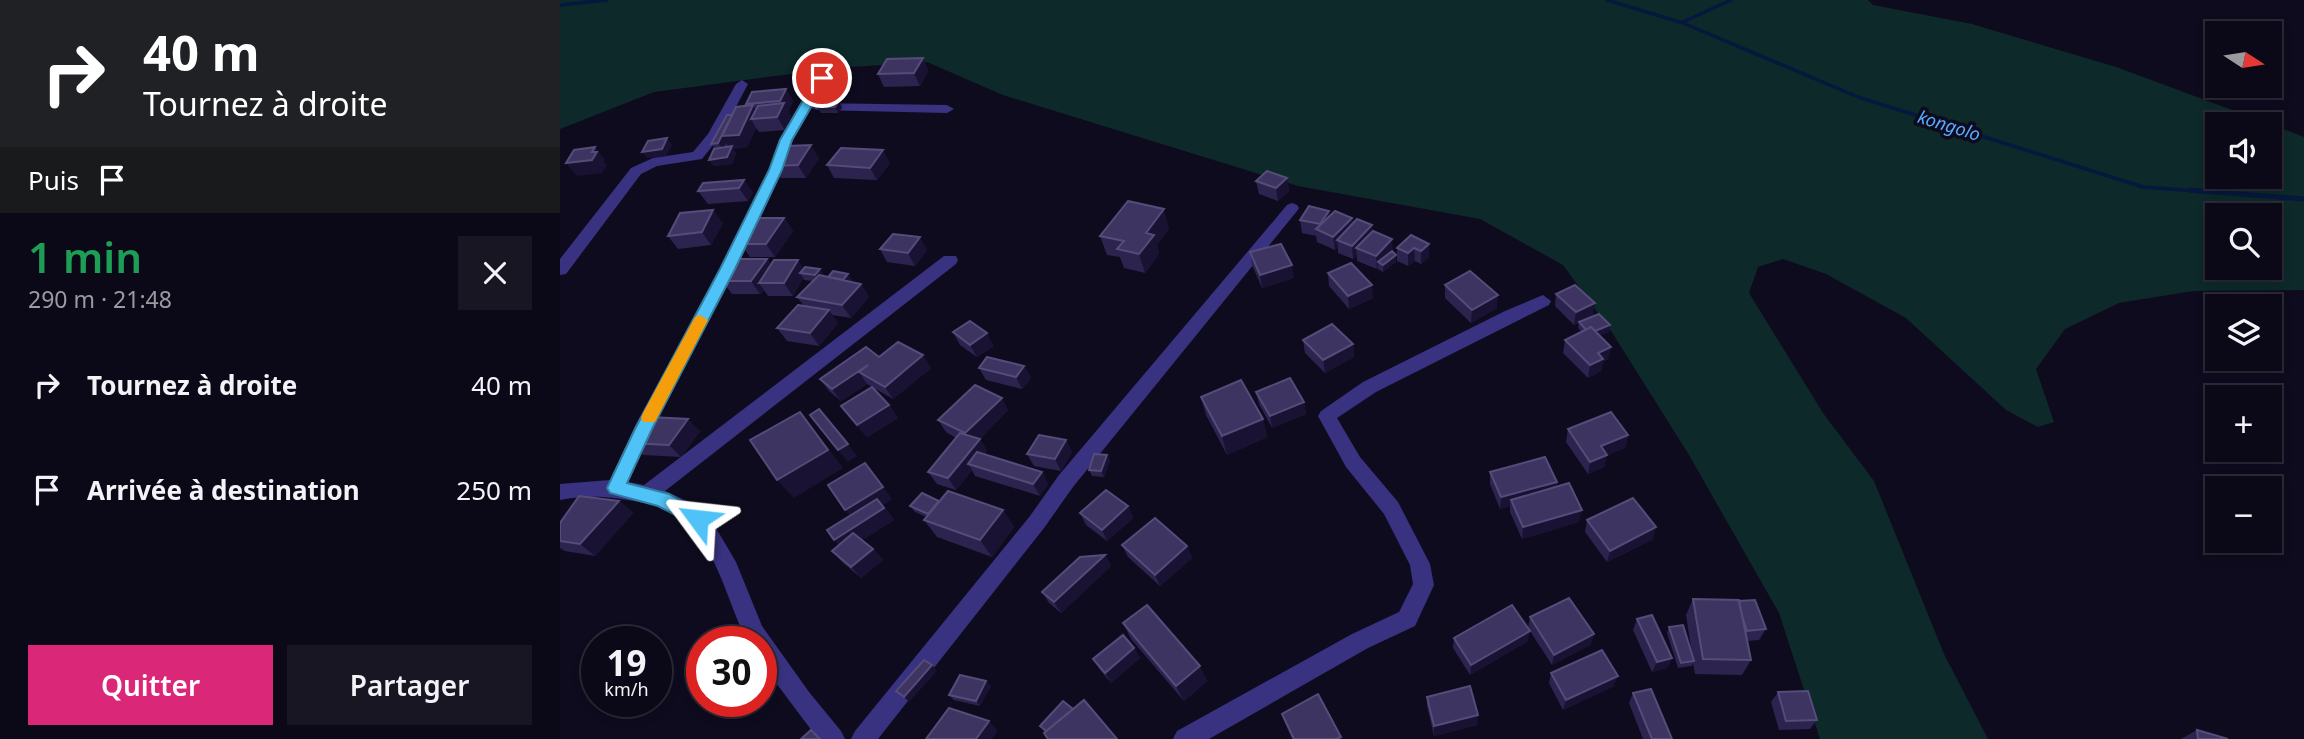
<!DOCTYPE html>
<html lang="fr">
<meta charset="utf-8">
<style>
:root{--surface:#0b0817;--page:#191624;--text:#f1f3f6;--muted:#9a9aa1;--line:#2b2936;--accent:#db2777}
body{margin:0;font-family:"Noto Sans",sans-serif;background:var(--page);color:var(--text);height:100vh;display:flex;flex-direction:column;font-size:26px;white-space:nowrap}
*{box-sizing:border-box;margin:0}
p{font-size:23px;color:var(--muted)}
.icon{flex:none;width:38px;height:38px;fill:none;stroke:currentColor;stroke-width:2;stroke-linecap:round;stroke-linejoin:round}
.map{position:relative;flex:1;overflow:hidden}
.drawer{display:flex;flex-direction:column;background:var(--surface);width:560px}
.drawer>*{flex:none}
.top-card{background:#202124;color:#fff;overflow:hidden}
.needle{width:46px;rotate:102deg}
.controls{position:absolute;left:1645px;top:21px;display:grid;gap:14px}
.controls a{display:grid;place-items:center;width:77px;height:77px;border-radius:0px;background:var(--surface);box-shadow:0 4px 10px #0003,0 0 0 2px var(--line);font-size:35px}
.speed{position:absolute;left:21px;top:626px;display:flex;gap:14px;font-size:35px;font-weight:700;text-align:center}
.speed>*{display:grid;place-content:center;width:91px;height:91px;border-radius:50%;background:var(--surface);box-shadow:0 4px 10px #0003,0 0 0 2px var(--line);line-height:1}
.speed small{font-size:18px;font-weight:400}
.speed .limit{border:10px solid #d22;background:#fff;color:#111}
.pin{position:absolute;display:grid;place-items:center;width:60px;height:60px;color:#fff;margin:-30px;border:4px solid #fff;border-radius:50%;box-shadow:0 2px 7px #0007}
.me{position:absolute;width:77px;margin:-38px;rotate:300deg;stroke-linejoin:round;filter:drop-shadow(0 0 5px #0008)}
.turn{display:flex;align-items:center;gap:24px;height:147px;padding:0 28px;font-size:32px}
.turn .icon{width:91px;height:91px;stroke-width:2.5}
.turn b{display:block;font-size:49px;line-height:60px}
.then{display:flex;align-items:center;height:66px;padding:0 28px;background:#0003;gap:14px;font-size:26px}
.round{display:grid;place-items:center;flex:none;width:74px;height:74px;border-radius:0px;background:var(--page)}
.overview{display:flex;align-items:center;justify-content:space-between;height:119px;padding:0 28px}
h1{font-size:42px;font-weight:600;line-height:52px;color:#1e9e55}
.action{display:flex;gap:14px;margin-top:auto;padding:14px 28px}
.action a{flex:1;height:80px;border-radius:0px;background:var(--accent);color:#fff;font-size:28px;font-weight:600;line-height:80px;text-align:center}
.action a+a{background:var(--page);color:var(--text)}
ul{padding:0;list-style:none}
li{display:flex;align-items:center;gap:21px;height:105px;padding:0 28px}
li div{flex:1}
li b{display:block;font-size:26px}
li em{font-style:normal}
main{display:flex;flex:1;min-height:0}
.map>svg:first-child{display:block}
</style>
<main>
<section class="drawer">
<div class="top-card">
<div class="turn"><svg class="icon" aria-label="right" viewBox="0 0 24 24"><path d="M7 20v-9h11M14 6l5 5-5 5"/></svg><div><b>40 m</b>Tournez à droite</div></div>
<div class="then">Puis<svg class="icon" aria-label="arrive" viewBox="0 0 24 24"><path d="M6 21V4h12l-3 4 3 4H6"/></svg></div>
</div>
<div class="overview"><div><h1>1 min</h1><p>290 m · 21:48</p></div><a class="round"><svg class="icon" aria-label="close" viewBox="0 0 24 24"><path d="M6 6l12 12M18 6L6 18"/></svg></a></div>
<ul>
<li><svg class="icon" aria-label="right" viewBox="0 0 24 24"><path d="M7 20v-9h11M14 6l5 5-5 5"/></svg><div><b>Tournez à droite</b></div><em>40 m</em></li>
<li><svg class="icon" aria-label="arrive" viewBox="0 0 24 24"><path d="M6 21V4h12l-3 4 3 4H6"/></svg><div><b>Arrivée à destination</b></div><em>250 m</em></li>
</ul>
<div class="action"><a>Quitter</a><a>Partager</a></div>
</section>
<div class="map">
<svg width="1744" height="739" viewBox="0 0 1744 739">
<rect width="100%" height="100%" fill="#0f0b1f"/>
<path fill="#0d2929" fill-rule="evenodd" d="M0,0H1308L1313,5L1412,24L1556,67L1710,124H1657V177H1710V124L1744,137V290L1633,291L1559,303L1505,329L1476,369L1494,422L1478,427L1446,410L1346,318L1266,274L1223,259L1198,267L1189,293L1263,413L1314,481L1384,654L1428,739H1260L1219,613L1129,455L1053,334L1003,265L920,219L738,186L443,95L367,62L276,68L94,92L0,129ZM1657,215H1710V268H1657Z"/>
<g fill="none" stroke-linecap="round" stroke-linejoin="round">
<g stroke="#06183d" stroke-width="3.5">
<polyline points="1047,0 1123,23 1298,97 1583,187 1652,192"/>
<polyline points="0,5 47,0"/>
<polyline points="1123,22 1171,0"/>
</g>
<polyline stroke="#06183d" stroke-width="5" points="1629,190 1744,199"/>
<g fill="#383281" fill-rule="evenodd">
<path d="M262,74L268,78L254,103L387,105L394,109L387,113L257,110L251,108L233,140L223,170L176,269L92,429L68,482L84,485L384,256H396L398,260L396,264L105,491L132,503L153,523L176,562L202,626L249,692L281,731L285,739H258L201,663V642L187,641C161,588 152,515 84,503C55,497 30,494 0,500V484L50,480L76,424L160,269L209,170L219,140L256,78Z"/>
<polygon points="182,80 188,84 161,135 142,159 97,166 81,174 6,274 0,275 0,259 71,168 93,158 133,152 148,134 176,84"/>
<polygon points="732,203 737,205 739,208 737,211 513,487 484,528 318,739 291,739 295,731 470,516 499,475 727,205"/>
<polygon points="983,295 991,301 989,305 816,392 777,418 800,457 838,502 870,564 874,585 855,626 808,648 649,739 613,739 617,731 792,634 839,612 853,584 850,565 824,514 786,467 758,416 761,411 803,382 945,311"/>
</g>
</g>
<g fill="#2c234e">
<polygon points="363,58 368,71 360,86 324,87 318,74"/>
<polygon points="226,89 233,101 228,111 231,116 225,130 199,132 196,128 187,147 173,149 176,153 172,164 153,166 155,149 151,144 172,115 187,105 186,104"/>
<polygon points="279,101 282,108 278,113 261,113 257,107"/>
<polygon points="259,158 246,178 221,178 213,166"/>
<polygon points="330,163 317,180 274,178 267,165"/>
<polygon points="727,178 729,191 718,201 699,194 696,181"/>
<polygon points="184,180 193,193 188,201 148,204 138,191"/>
<polygon points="769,216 792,218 793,224 813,231 836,255 836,262 823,272 818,269 818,267 817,269 797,261 797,256 793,259 778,253 778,247 775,250 757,242 756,236 742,233 740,220"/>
<polygon points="224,218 233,231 215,257 190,257 181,244"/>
<polygon points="163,223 151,245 118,249 108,236"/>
<polygon points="609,228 597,245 599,254 585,273 564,268 560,257 547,255 540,236"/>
<polygon points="869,244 869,257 861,264 855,261 848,266 837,261 837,248"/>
<polygon points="320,249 367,250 355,266 327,262"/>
<polygon points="690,252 734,278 702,288 692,265"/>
<polygon points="207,259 211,265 244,269 260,269 264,276 292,280 291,282 301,284 309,297 291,318 272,315 278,323 259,346 227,341 217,328 244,306 237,297 253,281 244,280 243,278 233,296 208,296 204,290 200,294 172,294 162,281"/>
<polygon points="768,273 813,298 789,309 769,286"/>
<polygon points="885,285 937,308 911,323 885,298"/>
<polygon points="996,294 1033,316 1025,320 1050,325 1049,332 1040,335 1051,347 1048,359 1043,362 1041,371 1028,378 1003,353 1005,340 1022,332 1018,328 1019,323 1014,325 995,306"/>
<polygon points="393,332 434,346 417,357 400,345"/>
<polygon points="743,340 793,344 794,357 765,373 745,353"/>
<polygon points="319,357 371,368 333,399 307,384 281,401 269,391 260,379"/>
<polygon points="464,366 471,378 462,389 426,380 419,368"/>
<polygon points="696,392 744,402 746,414 712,428 699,404"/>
<polygon points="641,397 703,419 707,437 667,455 646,415"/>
<polygon points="329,405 338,418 307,437 281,406"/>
<polygon points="448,410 420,439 427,451 424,454 482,472 488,484 480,496 415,476 412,470 396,490 377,484 368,472 396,438 386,432 378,420"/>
<polygon points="1008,429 1068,435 1065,448 1047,455 1044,467 1028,474 1006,442"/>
<polygon points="140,431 121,457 83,455 70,443"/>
<polygon points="506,440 512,452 501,471 474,466 467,454"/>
<polygon points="547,455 550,461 544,477 532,476 529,470"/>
<polygon points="930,472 997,482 996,487 1019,522 962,539 950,512 950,506 940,509 930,484"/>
<polygon points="332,499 323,505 334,520 302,540 313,549 323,560 301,578 282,562 272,551 279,545 267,530"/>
<polygon points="59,501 73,513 35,556 5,551 0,548 0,549 0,523"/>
<polygon points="379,501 443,510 454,527 432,557 377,537 364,520 366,517 355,512 350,506"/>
<polygon points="568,506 573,518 547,541 526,525 520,513"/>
<polygon points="1027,520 1093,539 1047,562 1025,532"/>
<polygon points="562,545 627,546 632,558 600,586 568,557"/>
<polygon points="545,555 551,566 501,613 489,603 482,592"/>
<polygon points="1133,599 1179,601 1206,629 1199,640 1187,641 1191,660 1182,675 1135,674 1133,663 1132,666 1118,668 1107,633 1109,627 1132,654 1126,615"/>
<polygon points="970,617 1034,634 1030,645 992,665 968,628"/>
<polygon points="1077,619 1112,658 1107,668 1092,672 1073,630"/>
<polygon points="563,623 647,681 624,701 571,639"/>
<polygon points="894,638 968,641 910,675 893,648"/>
<polygon points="574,648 580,658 551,683 540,670 533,659"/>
<polygon points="991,673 1054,686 1003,710 989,683"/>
<polygon points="431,686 420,706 394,700 389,695"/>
<polygon points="1218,692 1257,720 1250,729 1219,730 1211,702"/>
<polygon points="1073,693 1112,739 1083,739 1069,703"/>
<polygon points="867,697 917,725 874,736 867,706"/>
<polygon points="722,714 781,737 781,739 732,739 725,723"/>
<polygon points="1637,730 1668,739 1621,739"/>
</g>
<g fill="#191233">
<polygon points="363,58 368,71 360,86 354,73"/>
<polygon points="226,89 233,101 228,111 231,116 225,130 217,117 223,105 220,101"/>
<polygon points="279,101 282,108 278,113 275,107"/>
<polygon points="193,105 201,118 191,119 196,128 187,147 173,149 176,153 172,164 153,166 149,160 170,149 166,143 163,149 158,143 174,114"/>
<polygon points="107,138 112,145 106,156 87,158 82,152"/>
<polygon points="251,145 259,158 246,178 238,165"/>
<polygon points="35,147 45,160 44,162 47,165 42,173 17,176 6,163 32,152"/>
<polygon points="323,150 330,163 317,180 310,168"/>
<polygon points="727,178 729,191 718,201 716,188"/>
<polygon points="184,180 193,193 188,201 179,188"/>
<polygon points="604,209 609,228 597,245 599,254 585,273 579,254 586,233"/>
<polygon points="153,210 163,223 151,245 142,232"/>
<polygon points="769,211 770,223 760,224"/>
<polygon points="224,218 233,231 215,257 206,244"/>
<polygon points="792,218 793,231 777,240 778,247 775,250 773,237"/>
<polygon points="812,225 813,238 796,248 797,256 793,259 792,246"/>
<polygon points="360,237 367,250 355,266 348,253"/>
<polygon points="832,239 833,251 818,262 818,267 817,269 816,256"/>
<polygon points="869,244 869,257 861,264 861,251"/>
<polygon points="854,248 855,261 848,266 848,253"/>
<polygon points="836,255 836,262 823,272 823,265"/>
<polygon points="207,259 216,272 199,283 204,290 200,294 191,281"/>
<polygon points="238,260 246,273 240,273 243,278 233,296 224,283"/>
<polygon points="732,265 734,278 702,288 700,275"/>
<polygon points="260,269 264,275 260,281 255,275"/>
<polygon points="288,274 292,280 286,287 282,280"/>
<polygon points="301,284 309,297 291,318 282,305"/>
<polygon points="812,285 813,298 789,309 788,296"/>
<polygon points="938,295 937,308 911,323 912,310"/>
<polygon points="1035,303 1033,316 1014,325 1016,312"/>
<polygon points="269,310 278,323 259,346 250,333"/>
<polygon points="1050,325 1049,332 1029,340 1030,334"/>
<polygon points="427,333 434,346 417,357 410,345"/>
<polygon points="793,344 794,357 765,373 763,360"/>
<polygon points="1051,347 1048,359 1043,362 1041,371 1028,378 1030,365 1038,353"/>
<polygon points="363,355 371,368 333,399 325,387"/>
<polygon points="308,365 299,372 307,384 281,401 272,389"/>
<polygon points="464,366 471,378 462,389 456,377"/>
<polygon points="442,398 448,410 420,439 427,451 415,466 408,464 412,470 396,490 388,478 413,446 405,433"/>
<polygon points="744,402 746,414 712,428 710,416"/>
<polygon points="329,405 338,418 307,437 297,425"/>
<polygon points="240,412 283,468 234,498 217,480"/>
<polygon points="128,419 140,431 121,457 109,445"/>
<polygon points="703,419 707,437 667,455 662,436"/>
<polygon points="1068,435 1065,448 1047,455 1044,467 1028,474 1030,462 1041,446"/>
<polygon points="506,440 512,452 501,471 495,459"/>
<polygon points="288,444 297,456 288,462 278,450"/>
<polygon points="547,455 550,461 544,477 541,471"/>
<polygon points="305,463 332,499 323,505 334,520 285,551 274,540 295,522 285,510"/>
<polygon points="482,472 488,484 480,496 473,484"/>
<polygon points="997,482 995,494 951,500 950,506 940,509 941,497"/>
<polygon points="59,501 73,513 35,556 20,544"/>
<polygon points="568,506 573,518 547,541 542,530"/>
<polygon points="443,510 454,527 432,557 420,540"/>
<polygon points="1022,510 1019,522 962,539 963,527"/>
<polygon points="1096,527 1093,539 1047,562 1050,551"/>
<polygon points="627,546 632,558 600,586 595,575"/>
<polygon points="313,549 323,560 301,578 291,567"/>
<polygon points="545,555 551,566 501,613 494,602"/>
<polygon points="970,631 968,641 910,675 911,665"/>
<polygon points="1034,634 1030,645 992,665 994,655"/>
<polygon points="574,648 580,658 551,683 545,673"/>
<polygon points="1112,658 1107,668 1092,672 1097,662"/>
<polygon points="372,665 377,671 349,702 344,697"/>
<polygon points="640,666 647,681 624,701 616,686"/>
<polygon points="1058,676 1054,686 1003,710 1006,700"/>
<polygon points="426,681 431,686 420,706 416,701"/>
<polygon points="918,715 917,725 874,736 874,726"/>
<polygon points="429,721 438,731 432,739 416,739"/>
</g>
<g fill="#3e3461" stroke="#554c7a" stroke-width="2">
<polygon points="363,58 354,73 318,74 327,59"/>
<polygon points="226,89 220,101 186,104 192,92"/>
<polygon points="261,101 279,101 275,107 257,107"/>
<polygon points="224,103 217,117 191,119 198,106"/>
<polygon points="193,105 179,135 162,136 176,107"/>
<polygon points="167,115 172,115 158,143 151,144"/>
<polygon points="107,138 102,149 82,152 88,141"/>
<polygon points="251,145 238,165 213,166 227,146"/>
<polygon points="172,146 167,157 149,160 154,149"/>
<polygon points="35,147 32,152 37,152 32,160 6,163 14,150"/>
<polygon points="281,148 323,150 310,168 267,165"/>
<polygon points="707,171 727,178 716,188 696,181"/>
<polygon points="184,180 179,188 138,191 143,183"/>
<polygon points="568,201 604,209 586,233 594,235 579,254 557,249 564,241 540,236"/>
<polygon points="749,206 769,211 760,224 740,220"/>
<polygon points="153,210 142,232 108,236 120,213"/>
<polygon points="775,211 792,218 773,237 756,229"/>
<polygon points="200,218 224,218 206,244 181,244"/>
<polygon points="797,219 812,225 792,246 777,240"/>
<polygon points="813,231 832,239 816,256 796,248"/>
<polygon points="333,234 360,237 348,253 320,249"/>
<polygon points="851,235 869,244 861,251 854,248 848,253 837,248"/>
<polygon points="721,244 732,265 700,275 690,252"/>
<polygon points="832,251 836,255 823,265 818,262"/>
<polygon points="179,259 207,259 191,281 162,281"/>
<polygon points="214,260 238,260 224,283 199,283"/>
<polygon points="791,263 812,285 788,296 768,273"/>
<polygon points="245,267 260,269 255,275 240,273"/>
<polygon points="273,271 288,274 283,280 268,277"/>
<polygon points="910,271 938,295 912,310 885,285"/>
<polygon points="259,275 301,284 282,305 237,297"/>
<polygon points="1015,285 1035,303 1016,312 996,294"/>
<polygon points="238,305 269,310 250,333 217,328"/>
<polygon points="1039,314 1050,325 1035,331 1031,327 1026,330 1019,322"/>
<polygon points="410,321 427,333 410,345 393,332"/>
<polygon points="772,324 793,344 763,360 743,340"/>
<polygon points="1031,327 1051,347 1038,353 1043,359 1030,365 1005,340"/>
<polygon points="338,342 363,355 325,387 299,372 308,365 272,389 260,379 306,347 319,357"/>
<polygon points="427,357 464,366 456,377 419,368"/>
<polygon points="730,378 744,402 710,416 696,392"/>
<polygon points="681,380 703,419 662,436 641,397"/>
<polygon points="415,385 442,398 405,433 378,420"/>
<polygon points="312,387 329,405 297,425 281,406"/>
<polygon points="259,409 288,444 278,450 250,415"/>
<polygon points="240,412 268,450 217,480 190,440"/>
<polygon points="1051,412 1068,435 1041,446 1047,455 1030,462 1008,429"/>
<polygon points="90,417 128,419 109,445 70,443"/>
<polygon points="400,433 420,439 388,478 368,472"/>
<polygon points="479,435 506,440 495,459 467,454"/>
<polygon points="417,452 482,472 473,484 408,464"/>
<polygon points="534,454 547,455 541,471 529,470"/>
<polygon points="985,457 997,482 941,497 930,472"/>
<polygon points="305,463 323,487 285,510 268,485"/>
<polygon points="1009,483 1022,510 963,527 951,500"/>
<polygon points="546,490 568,506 542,530 520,513"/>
<polygon points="388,491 443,510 420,540 364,520"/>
<polygon points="362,493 379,501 368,514 350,506"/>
<polygon points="19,496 59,501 20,544 0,541 0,523"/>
<polygon points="1073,498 1096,527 1050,551 1027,520"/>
<polygon points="317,499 324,508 274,540 267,530"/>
<polygon points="595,518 627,546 595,575 562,545"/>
<polygon points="293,533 313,549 291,567 272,551"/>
<polygon points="545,555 494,602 482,592 520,557"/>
<polygon points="1009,598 1034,634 994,655 970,617"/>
<polygon points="1133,599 1179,600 1191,660 1143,659"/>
<polygon points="1195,600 1206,629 1187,631 1183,619 1179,601"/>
<polygon points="587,605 640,666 616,686 563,623"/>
<polygon points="952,605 970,631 911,665 894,638"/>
<polygon points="1092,615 1112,658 1097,662 1077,619"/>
<polygon points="1123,625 1134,661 1121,663 1109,627"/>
<polygon points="563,635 574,648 545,673 533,659"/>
<polygon points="1042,650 1058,676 1006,700 991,673"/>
<polygon points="364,660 372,665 344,697 336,691"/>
<polygon points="400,675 426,681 416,701 389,695"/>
<polygon points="910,686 918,715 874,726 867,697"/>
<polygon points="1091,689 1112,739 1092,739 1073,693"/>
<polygon points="1248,691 1257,720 1226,721 1218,692"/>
<polygon points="758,694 781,737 776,739 734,739 722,714"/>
<polygon points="524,700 557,739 488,739 484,733"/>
<polygon points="503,701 513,709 486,731 480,726"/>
<polygon points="389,708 429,721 416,739 366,739"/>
<polygon points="251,730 260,739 241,739"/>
<polygon points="1637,730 1668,739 1638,739"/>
</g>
<polygon fill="#4fc3f7" stroke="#337fa1" stroke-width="2" points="262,74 268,78 232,140 222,170 175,269 92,429 67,483 109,494 145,514 147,519 145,525 138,527 98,506 50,493 47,488 75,429 160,269 209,170 220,140 256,78"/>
<polygon fill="#f59e0b" points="140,315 148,320 95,422 83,422 81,418 83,413 135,317"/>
<g text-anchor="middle" stroke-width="7" stroke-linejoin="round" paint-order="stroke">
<g font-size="18" font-style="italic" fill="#57acff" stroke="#0f0b1f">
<text transform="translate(1389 126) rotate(17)" y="6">kongolo</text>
</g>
</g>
</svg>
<div class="controls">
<a><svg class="needle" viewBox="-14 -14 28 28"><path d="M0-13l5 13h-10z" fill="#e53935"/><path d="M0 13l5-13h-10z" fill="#9a9aa1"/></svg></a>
<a><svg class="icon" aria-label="sound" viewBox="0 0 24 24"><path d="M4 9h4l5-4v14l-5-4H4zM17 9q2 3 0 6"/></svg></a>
<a><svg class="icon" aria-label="search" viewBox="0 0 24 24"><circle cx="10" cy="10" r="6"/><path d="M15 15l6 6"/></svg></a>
<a><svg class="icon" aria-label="layers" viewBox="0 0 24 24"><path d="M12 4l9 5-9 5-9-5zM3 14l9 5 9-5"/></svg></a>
<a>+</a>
<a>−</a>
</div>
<div class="speed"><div>19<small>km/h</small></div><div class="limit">30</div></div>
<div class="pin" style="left:262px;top:78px;background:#d93025"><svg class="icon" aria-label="arrive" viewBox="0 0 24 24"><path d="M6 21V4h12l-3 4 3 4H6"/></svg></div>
<svg class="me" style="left:138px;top:519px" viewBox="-20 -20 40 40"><path d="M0-17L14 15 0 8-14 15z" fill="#4fc3f7" stroke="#fff" stroke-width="4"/></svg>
</div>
</main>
